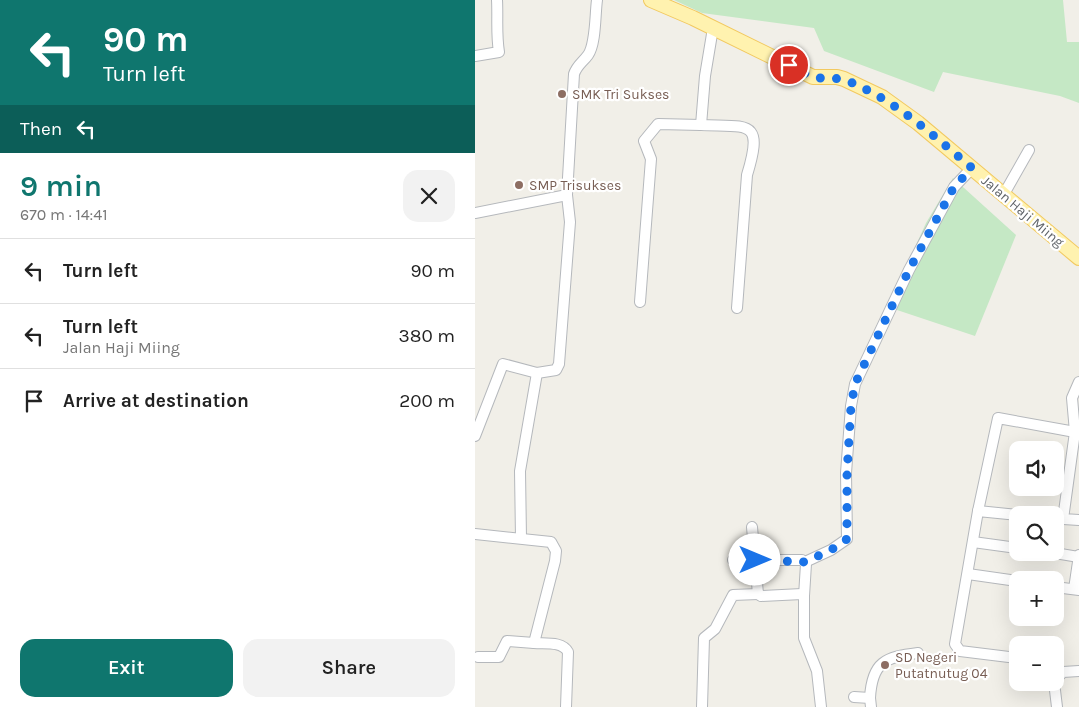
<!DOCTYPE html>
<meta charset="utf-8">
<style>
:root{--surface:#fff;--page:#f2f2f2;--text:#222;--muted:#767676;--line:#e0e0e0;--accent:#0f766e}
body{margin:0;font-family:Karla,sans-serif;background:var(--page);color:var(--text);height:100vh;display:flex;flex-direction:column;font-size:19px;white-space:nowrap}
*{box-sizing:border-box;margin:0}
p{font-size:16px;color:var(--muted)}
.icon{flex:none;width:28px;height:28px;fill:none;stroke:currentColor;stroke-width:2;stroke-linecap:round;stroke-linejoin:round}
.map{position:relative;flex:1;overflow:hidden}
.drawer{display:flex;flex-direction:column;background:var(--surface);width:475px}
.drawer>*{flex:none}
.hud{background:#0f766e;color:#fff;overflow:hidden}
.tools{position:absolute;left:534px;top:441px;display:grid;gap:10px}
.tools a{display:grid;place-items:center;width:55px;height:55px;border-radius:10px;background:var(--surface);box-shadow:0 5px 20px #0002;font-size:25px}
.pin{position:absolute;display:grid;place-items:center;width:42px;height:42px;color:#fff;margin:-21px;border:2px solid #fff;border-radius:50%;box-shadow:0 1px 5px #0007}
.me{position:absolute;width:55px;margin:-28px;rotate:90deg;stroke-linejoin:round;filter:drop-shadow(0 0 4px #0008)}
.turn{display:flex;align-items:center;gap:18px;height:105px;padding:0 20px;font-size:22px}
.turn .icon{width:65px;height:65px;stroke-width:2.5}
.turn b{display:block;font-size:35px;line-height:42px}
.then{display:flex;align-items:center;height:48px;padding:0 20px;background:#0003;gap:10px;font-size:19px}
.round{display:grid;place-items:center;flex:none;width:52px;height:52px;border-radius:15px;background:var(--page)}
.head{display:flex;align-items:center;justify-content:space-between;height:85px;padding:0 20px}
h1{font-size:30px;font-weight:600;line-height:38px;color:var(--accent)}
.action{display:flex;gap:10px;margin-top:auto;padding:10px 20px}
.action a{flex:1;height:58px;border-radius:15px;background:var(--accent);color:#fff;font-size:20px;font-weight:600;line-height:58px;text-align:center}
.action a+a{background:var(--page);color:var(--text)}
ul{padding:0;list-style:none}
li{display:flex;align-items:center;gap:15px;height:65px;padding:0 20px;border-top:1px solid var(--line)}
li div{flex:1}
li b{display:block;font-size:19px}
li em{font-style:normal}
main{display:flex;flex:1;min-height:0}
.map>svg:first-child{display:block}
</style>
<main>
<section class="drawer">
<div class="hud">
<div class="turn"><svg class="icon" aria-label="left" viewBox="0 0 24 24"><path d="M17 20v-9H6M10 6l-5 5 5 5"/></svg><div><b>90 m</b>Turn left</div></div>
<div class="then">Then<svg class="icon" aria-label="left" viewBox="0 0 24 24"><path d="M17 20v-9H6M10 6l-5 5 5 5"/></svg></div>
</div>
<div class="head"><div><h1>9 min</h1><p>670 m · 14:41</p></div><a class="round"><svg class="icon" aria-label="close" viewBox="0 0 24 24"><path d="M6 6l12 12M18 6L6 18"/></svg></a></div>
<ul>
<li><svg class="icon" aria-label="left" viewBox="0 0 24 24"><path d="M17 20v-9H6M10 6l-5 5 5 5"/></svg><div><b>Turn left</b></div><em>90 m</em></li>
<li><svg class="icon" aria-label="left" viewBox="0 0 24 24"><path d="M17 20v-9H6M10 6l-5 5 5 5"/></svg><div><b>Turn left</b><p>Jalan Haji Miing</p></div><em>380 m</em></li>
<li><svg class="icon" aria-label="arrive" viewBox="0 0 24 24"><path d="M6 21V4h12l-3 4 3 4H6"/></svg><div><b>Arrive at destination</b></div><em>200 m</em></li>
</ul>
<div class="action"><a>Exit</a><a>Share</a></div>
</section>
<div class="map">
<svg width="604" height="707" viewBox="0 0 604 707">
<rect width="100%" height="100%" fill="#f1efe8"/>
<g fill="#c5e8c5">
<polygon points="199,0 588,0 592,42 604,42 604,103 585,96 468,72 459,92 349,51 339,28 227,13"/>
<polygon points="478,178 541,235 500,336 413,307 451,223"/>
</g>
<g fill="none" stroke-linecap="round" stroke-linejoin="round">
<defs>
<g id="minor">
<path d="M238,28L230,76L226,125C274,127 289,119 272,175L262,308"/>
<path d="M0,56L24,52C21,34 23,18 22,0"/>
<polyline points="529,194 554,150"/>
<path d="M0,213L92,195L99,74C102,65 108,62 113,55C121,44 120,14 122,0"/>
<polyline points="165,302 176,159 169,141 183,124 226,125"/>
<polyline points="604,382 597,398 600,432 588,519 604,520"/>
<polyline points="0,436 28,364 62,373 81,370 84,364 95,222 92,195"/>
<polyline points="503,511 523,418 600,432"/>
<polyline points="277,527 283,594 286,596 327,594 329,596 329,638 342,671 346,707"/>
<path d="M0,534L76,542L81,551L80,561L59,643C70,644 87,641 93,652L91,707"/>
<polyline points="46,538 45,471 62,373"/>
<polyline points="498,542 542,548"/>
<polyline points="574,552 604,557"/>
<polyline points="258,560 327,560 331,564 329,596"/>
<polyline points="330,562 356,550 372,539 371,473 376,406 380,384 434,270 479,187 497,168"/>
<polyline points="493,574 542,581"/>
<polyline points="580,587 604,590"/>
<polyline points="599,589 604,555"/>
<polyline points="3,657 24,657 32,641 59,643"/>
<polyline points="542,658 485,651 480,644 503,511 543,515"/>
<polyline points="580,680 588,672 604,671"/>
<polyline points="579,682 582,707"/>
<polyline points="379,697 395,698 396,707"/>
<path d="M395,698C397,662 410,657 443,653"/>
<polyline points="227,707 229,638 240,629 258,595 283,594"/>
</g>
<polyline id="major" points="176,0 218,18 338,77 362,77 369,79 407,97 443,123 604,258"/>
</defs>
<use href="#minor" stroke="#b5b8bc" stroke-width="12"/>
<use href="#major" stroke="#f2c960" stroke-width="16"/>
<use href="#minor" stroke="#fff" stroke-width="10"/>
<use href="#major" stroke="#fff2af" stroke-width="14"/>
</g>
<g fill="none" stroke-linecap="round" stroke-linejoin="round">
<path stroke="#1a73e8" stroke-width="9" stroke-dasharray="0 16.2" d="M280,560L330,562L356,550L372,539V473L376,406L380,384L434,270L479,187L497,168C459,136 421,101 375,82C364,77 357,79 345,78C334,77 323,69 314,65"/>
</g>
<g fill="#8d6e63" stroke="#fff" stroke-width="2">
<circle cx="87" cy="94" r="5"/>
<circle cx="44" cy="185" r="5"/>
<circle cx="410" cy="665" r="5"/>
</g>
<g text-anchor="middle" stroke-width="4.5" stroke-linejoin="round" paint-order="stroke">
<g font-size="14" fill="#785e54" stroke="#fff" text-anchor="start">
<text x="97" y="99">SMK Tri Sukses</text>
<text x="54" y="190">SMP Trisukses</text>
<text x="420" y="662">SD Negeri<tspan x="420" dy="16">Putatnutug 04</tspan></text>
</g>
<g font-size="14" fill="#5f6368" stroke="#fff">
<text transform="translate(548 211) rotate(40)" y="5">Jalan Haji Miing</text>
</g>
</g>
</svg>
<div class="tools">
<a><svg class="icon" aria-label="sound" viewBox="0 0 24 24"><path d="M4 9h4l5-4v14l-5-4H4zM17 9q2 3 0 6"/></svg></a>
<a><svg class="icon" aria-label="search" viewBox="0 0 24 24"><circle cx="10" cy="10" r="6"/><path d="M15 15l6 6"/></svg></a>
<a>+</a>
<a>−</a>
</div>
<div class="pin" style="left:314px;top:65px;background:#d93025"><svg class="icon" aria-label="arrive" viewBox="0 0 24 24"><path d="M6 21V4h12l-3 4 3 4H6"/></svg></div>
<svg class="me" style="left:280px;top:560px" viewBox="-20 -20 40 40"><circle r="19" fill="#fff"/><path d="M0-13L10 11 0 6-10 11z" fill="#1a73e8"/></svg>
</div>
</main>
